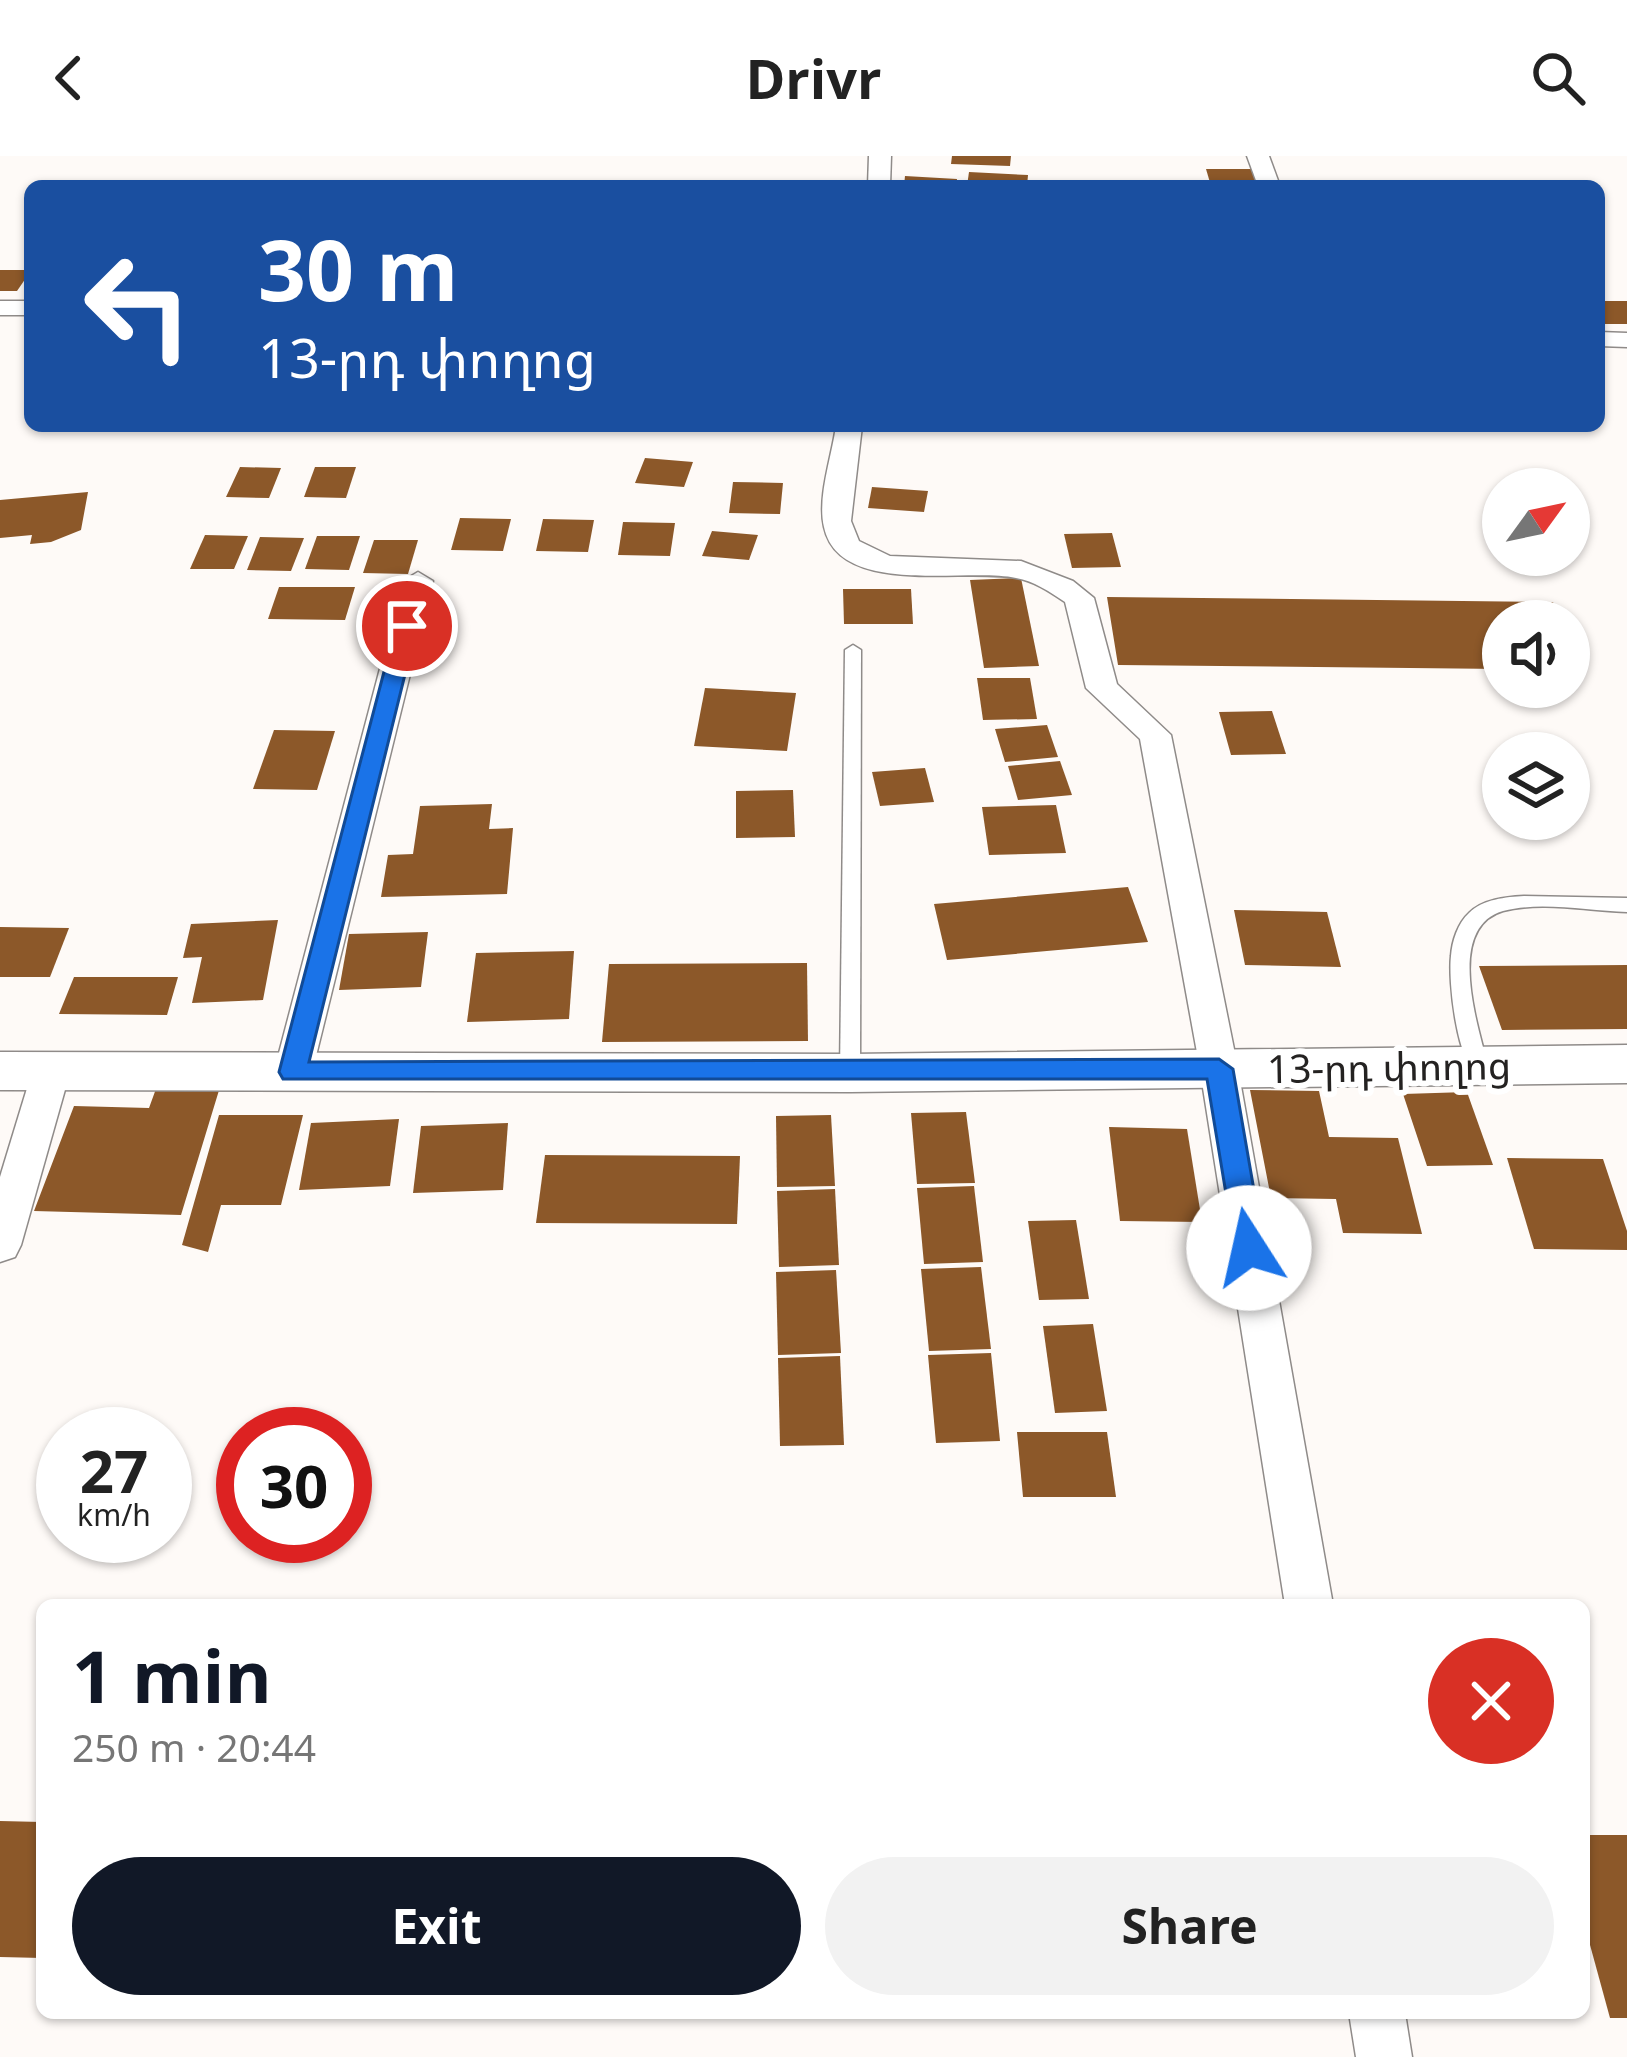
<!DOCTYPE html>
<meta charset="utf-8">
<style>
:root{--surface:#fff;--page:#f2f2f2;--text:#222;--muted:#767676;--accent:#111827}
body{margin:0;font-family:Georgia,"Noto Sans Armenian",serif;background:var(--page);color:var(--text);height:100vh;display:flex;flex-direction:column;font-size:45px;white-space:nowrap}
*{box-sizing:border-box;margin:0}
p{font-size:39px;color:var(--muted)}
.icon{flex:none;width:66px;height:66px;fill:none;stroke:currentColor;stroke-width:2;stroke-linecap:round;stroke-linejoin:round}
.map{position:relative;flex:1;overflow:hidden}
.drawer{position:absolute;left:36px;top:1443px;width:1554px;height:420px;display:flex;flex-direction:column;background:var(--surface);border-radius:18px;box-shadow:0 3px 9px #0004}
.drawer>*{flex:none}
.top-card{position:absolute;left:24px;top:24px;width:1581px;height:252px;border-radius:18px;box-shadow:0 3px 9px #0004;background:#1a4fa0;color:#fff;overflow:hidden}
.needle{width:78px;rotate:57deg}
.tools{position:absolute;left:1482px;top:312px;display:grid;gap:24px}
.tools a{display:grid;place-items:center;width:108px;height:108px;border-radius:50%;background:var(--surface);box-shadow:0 3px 9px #0004;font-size:60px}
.speed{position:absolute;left:36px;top:1251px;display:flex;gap:24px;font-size:60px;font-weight:700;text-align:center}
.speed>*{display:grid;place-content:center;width:156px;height:156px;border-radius:50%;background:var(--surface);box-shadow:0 3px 9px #0004;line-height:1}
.speed small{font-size:30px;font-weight:400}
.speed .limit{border:18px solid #d22;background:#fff;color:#111}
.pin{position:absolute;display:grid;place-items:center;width:102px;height:102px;color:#fff;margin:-51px;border:6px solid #fff;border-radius:50%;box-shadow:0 3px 12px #0007}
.me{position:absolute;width:132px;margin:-66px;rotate:350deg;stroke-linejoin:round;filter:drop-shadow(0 0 9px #0008)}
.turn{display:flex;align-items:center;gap:42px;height:252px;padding:0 36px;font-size:54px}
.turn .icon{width:156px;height:156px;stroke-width:2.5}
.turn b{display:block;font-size:84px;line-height:102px}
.round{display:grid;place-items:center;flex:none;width:126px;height:126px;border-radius:63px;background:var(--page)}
.overview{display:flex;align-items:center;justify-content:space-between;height:204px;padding:0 36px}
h1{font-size:72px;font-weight:700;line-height:90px;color:var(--accent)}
.cta{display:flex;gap:24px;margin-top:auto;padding:24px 36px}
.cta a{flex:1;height:138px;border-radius:72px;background:var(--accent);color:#fff;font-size:48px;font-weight:700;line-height:138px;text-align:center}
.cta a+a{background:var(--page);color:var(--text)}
header{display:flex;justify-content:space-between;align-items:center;height:156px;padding:0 36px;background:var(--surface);font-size:54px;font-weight:700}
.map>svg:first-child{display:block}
</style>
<header><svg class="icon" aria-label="back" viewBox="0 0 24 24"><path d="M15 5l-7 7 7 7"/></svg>Drivr<svg class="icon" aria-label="search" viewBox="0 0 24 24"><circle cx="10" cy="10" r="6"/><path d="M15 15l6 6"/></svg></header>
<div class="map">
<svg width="1627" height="1901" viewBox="0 0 1627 1901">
<rect width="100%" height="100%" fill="#fefaf7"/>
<g fill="#8c5829">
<polygon points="952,0 1011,0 1010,10 951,8"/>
<polygon points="1206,13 1253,13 1259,30 1211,30"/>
<polygon points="969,16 1028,19 1027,30 967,30"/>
<polygon points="905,20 957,23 956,30 904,30"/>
<polygon points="0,114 30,114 30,116 17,135 0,135"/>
<polygon points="1599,145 1627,145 1627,168 1602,168"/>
<polygon points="645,302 693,306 684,331 635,327"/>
<polygon points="240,311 281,312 269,342 226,341"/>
<polygon points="315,311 356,311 346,342 304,341"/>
<polygon points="733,326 783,327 780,358 729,357"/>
<polygon points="872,331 928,335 924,356 868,352"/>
<polygon points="88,336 81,374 51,386 30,388 32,379 0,382 0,344"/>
<polygon points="460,362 511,363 503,395 451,394"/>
<polygon points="543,363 594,364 588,396 536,395"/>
<polygon points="623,366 675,367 670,400 618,399"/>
<polygon points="712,375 758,379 749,404 702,400"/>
<polygon points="1112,377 1121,411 1072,412 1064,378"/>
<polygon points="205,379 248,380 234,413 190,413"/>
<polygon points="317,380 360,380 349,414 305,413"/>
<polygon points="260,381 304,382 291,415 247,414"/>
<polygon points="374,384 418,384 408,418 363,417"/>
<polygon points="1021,422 1039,510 984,512 970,424"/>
<polygon points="279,431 355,431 345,464 268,463"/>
<polygon points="843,433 911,433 913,468 844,468"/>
<polygon points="1107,441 1553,446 1561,465 1503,465 1503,513 1118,509"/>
<polygon points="977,522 1030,522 1037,563 983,564"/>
<polygon points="705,532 796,537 787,595 694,590"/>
<polygon points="1272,555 1286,598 1231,599 1219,556"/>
<polygon points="1047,569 1058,601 1005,606 995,573"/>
<polygon points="274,574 335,575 317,634 253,633"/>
<polygon points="1060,605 1072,639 1018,644 1008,610"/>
<polygon points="925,612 934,646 880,650 872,616"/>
<polygon points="793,634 795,681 736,682 736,635"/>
<polygon points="492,648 489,673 513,672 507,738 381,741 388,699 413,698 420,650"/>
<polygon points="1056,649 1066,697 989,699 982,651"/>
<polygon points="1128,731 1148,786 947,804 934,748"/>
<polygon points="1234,754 1327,756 1341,811 1245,809"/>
<polygon points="278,764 263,844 192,847 202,801 183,802 191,768"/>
<polygon points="0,771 69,772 50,821 0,821"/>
<polygon points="428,776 421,831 339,834 349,778"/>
<polygon points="574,795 569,863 467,866 476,797"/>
<polygon points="807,807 808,885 602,886 609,808"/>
<polygon points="1627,809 1627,873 1502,874 1479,810"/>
<polygon points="74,821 178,821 167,859 59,858"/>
<polygon points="157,930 220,931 181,1059 34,1055 74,950 149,952"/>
<polygon points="1250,934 1319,935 1329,981 1398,982 1422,1078 1343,1077 1336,1043 1271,1042"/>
<polygon points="1467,936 1493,1009 1427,1010 1403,938"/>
<polygon points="966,956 975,1027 917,1028 911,957"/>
<polygon points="219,959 303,959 281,1049 221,1049 208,1096 182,1089"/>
<polygon points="831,959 835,1030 777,1031 776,960"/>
<polygon points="399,963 390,1030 299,1034 311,967"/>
<polygon points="508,967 503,1034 413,1037 421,970"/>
<polygon points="1109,971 1187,973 1202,1066 1120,1065"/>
<polygon points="545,999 740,1000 737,1068 536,1067"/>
<polygon points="1507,1002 1603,1003 1627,1075 1627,1094 1534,1093"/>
<polygon points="974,1030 983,1106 924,1108 917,1032"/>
<polygon points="835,1033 839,1109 779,1111 777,1035"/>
<polygon points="1076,1064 1089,1143 1039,1144 1028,1065"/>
<polygon points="981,1111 991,1193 929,1195 921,1113"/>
<polygon points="836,1114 841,1197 778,1199 776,1116"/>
<polygon points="1093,1168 1107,1255 1055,1257 1043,1170"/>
<polygon points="991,1197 1000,1285 936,1287 928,1199"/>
<polygon points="840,1200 844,1289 780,1290 778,1202"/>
<polygon points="1017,1276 1107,1276 1116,1341 1023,1341"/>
<polygon points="0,1665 42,1666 42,1802 0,1801"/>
<polygon points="1584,1679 1627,1679 1627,1862 1610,1862 1584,1767"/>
</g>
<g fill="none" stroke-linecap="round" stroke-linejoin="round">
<defs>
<g id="service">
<polygon points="853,489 861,494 860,917 850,925 840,917 845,494"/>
<path d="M1524,740L1627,742V756C1589,755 1540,745 1503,755C1445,772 1478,870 1488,910L1478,918C1457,908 1448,824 1451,800C1452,785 1458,767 1469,757C1483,743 1506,741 1524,740Z"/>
</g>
<g id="minor">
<polygon points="869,0 891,0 890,30 868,30"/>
<polygon points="1247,0 1269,0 1280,30 1258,30"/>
<rect x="0" y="145" width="30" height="14"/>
<polygon points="1599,176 1627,177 1627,191 1599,190"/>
<path d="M836,270H862L851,365L859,385L890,400L1021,405L1073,425L1094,442L1117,528L1171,579L1238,913L1333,1449H1285L1200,913L1140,583L1086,532L1065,446C1050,436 1034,425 1016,422C966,411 839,442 824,371C817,341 832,300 836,270Z"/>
<polygon points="418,416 433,425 312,916 307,926 293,931 279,926 274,916 403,425"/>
<polygon points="51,901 65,906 70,916 21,1089 15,1101 0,1106 0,1021 32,916 37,906"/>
<polygon points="1349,1857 1405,1857 1412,1901 1356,1901"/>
</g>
<polygon id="tertiary" points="1627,889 1627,927 850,936 0,934 0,896 850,898"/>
</defs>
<use href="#service" stroke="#8f8b89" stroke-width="3"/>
<use href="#minor" stroke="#8f8b89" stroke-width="3"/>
<use href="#tertiary" stroke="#8f8b89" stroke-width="3"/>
<use href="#service" fill="#fff" fill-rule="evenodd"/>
<use href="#minor" fill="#fff" fill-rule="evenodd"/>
<use href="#tertiary" fill="#fff" fill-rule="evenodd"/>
</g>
<polygon fill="#1a73e8" stroke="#114b97" stroke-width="3" points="407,463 417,470 309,906 1219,903 1233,913 1264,1092 1260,1101 1239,1101 1235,1092 1207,923 283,923 279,916 396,470"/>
<g text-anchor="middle" stroke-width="12" stroke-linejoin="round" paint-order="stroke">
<g font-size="39" fill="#242221" stroke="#fff">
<text transform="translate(1389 911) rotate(-1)" y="14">13-րդ փողոց</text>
</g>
</g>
</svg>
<div class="tools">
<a><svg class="needle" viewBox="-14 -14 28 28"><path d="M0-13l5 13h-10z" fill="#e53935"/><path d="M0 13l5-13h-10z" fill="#767676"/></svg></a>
<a><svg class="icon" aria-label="sound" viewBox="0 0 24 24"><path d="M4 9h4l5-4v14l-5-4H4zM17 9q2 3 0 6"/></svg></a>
<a><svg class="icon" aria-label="layers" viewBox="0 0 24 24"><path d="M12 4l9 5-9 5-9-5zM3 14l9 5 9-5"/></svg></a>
</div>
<div class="speed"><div>27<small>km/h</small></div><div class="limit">30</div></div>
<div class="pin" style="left:407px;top:470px;background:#d93025"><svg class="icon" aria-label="arrive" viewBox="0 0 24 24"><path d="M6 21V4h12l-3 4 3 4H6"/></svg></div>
<svg class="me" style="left:1249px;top:1092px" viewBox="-20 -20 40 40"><circle r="19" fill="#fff"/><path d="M0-13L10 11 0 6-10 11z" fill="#1a73e8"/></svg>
<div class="top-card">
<div class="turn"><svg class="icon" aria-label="left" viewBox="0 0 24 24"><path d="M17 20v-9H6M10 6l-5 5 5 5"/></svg><div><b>30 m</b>13-րդ փողոց</div></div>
</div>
<section class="drawer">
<div class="overview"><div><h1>1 min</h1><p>250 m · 20:44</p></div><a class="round" style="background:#d93025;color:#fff"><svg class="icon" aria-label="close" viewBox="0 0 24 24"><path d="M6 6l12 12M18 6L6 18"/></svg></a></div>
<div class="cta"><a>Exit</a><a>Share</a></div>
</section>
</div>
